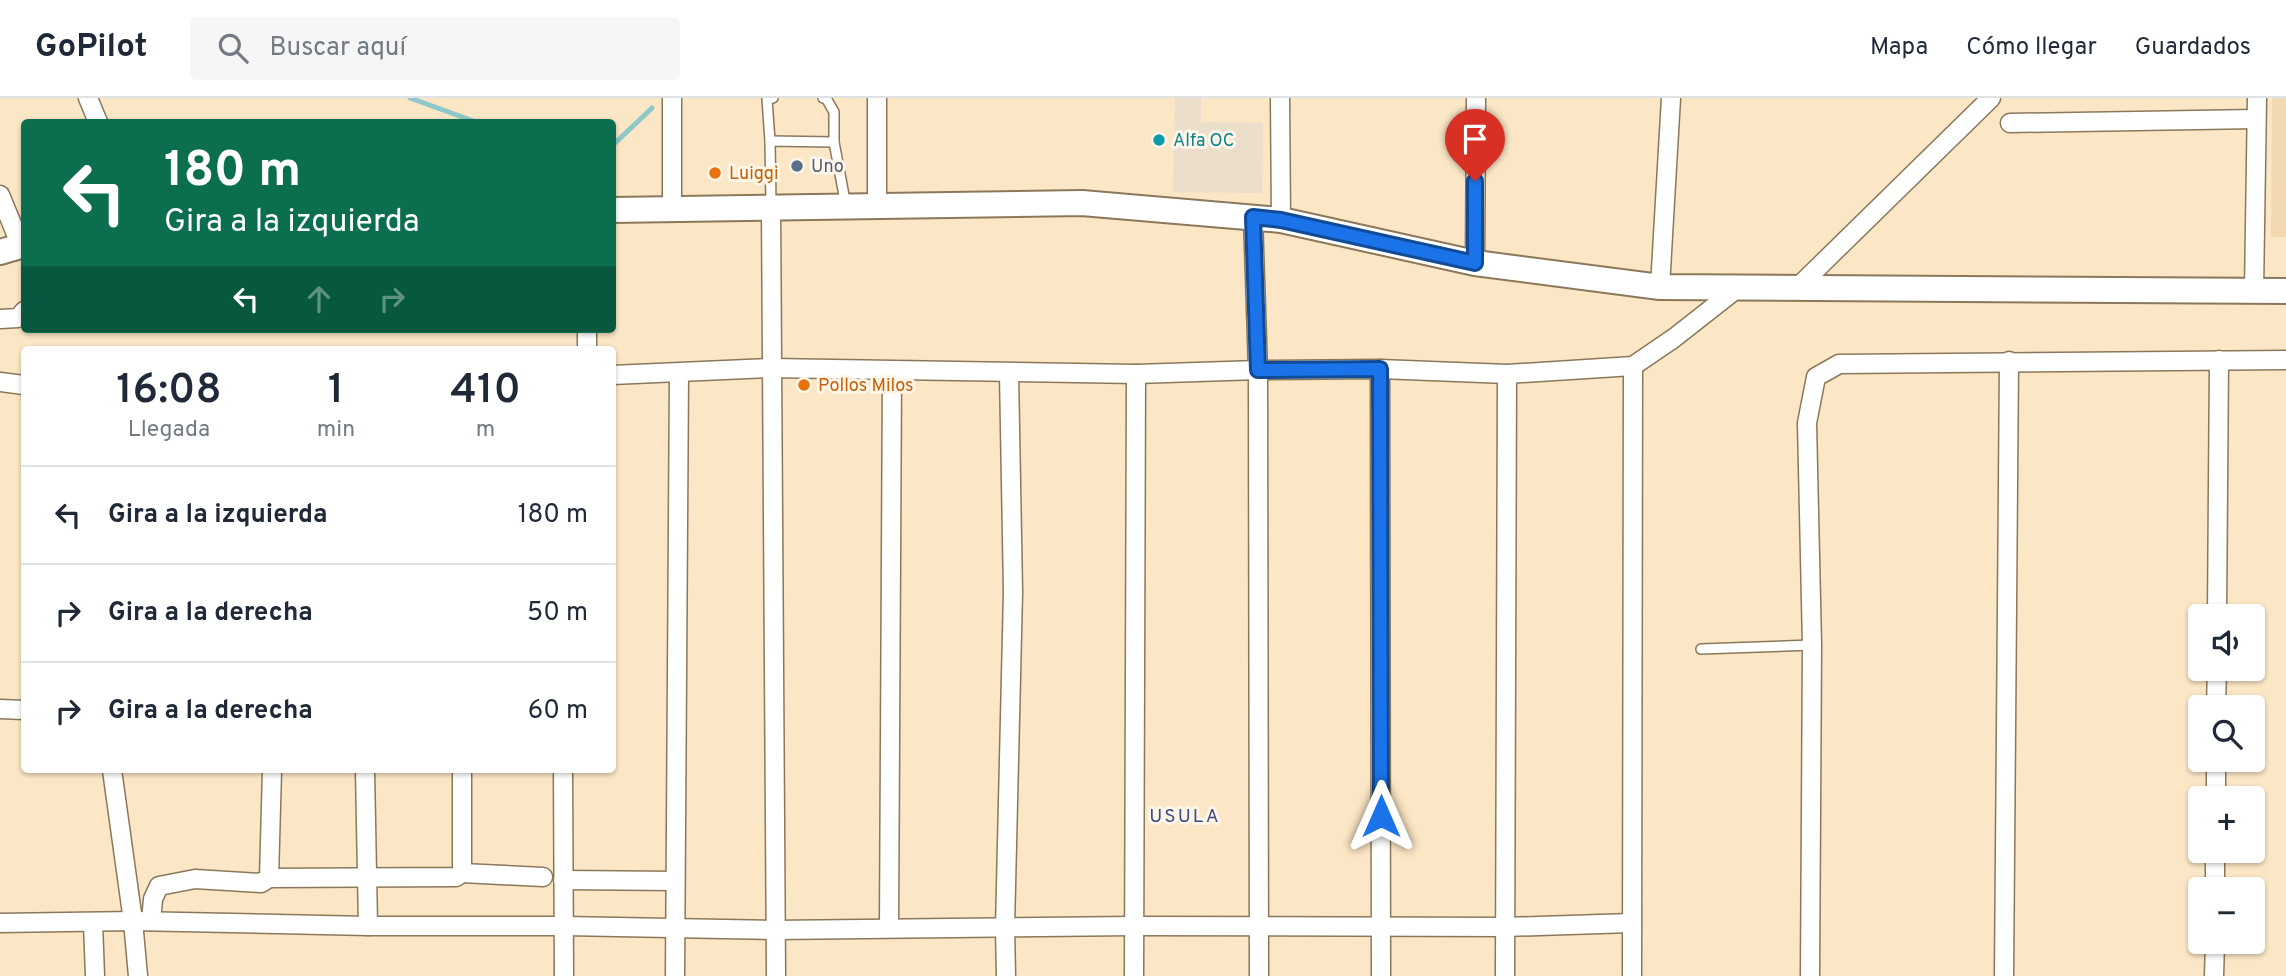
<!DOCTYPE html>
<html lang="es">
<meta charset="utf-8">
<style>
:root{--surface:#fff;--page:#f6f6f7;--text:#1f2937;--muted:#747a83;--line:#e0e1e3}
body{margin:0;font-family:Overpass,sans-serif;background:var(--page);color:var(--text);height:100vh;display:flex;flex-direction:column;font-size:26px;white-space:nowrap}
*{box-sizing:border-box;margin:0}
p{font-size:23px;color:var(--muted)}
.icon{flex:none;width:38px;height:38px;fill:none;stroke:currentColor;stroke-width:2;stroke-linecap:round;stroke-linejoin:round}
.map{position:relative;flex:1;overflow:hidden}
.drawer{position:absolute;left:21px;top:248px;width:595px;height:427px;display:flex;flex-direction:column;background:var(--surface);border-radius:7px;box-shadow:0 2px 5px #0004}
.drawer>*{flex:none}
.banner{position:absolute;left:21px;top:21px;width:595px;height:214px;border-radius:7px;box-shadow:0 2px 5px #0004;background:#0b6e4f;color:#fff;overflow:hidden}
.controls{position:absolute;left:2188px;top:506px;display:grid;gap:14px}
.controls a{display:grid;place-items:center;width:77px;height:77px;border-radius:7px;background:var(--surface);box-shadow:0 2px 5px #0004;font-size:35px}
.pin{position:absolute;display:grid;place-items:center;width:60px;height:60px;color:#fff;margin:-72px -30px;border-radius:50% 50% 50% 0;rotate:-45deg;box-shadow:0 0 7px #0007}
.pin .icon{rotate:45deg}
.me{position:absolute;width:77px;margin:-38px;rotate:0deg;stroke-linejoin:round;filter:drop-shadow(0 0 5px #0008)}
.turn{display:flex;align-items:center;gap:24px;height:147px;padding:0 28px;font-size:32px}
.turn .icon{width:91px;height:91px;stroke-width:2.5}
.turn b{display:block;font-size:49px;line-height:60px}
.lanes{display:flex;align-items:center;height:66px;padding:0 28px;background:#0003;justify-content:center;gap:35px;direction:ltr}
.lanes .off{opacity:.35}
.eta{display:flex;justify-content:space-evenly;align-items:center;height:119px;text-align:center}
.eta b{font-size:42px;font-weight:600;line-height:49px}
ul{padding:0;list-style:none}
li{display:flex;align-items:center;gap:21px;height:98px;padding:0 28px;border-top:2px solid var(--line)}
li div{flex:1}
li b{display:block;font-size:26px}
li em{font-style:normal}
header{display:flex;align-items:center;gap:42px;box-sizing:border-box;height:98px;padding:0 35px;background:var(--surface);border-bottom:2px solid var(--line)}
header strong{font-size:33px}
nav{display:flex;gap:38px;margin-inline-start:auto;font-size:24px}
.search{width:490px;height:63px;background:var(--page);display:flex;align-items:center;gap:18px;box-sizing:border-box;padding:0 24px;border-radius:7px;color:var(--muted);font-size:26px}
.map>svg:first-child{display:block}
</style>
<header>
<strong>GoPilot</strong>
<div class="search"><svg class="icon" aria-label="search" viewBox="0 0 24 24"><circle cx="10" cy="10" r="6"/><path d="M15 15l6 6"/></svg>Buscar aquí</div>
<nav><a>Mapa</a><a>Cómo llegar</a><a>Guardados</a></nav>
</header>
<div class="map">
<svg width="2286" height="878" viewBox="0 0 2286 878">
<rect width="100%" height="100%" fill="#fbe6c5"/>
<polygon fill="#f2d9b1" points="2272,0 2286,0 2286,139 2271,139"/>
<polygon fill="#ebdeca" points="1175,0 1201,0 1201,24 1263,25 1262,95 1173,94"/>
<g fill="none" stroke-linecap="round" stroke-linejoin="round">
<g stroke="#8ec8c9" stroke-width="5">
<polyline points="410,0 476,24"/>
<polyline points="612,48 652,10"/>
</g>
<defs>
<g id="lane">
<polyline points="823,0 826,0 834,14 834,44"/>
<polyline points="770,43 767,1 773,0"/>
<polyline points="771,107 770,43 834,44 846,108"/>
<polyline points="1701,551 1812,547"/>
</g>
<g id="street">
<polyline points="88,0 98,24"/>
<polyline points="672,0 672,110"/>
<polyline points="877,0 877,110"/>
<polyline points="1280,0 1281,122"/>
<polyline points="2010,25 2256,21"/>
<polyline points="0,97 21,148"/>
<polyline points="771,109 776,878"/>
<polyline points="1253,119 1258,272 1259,878"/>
<polyline points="1475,165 1476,0"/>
<polyline points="1660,189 1671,0"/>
<polyline points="1797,190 1991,0"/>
<polyline points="2254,193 2257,0"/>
<polyline points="0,221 18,220 24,213"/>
<polyline points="587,231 587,252"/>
<polyline points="1380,271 1381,878"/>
<polyline points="612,277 771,270 1136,276 1258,272 1380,271 1507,276 1633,268 1674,240 1739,189"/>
<polyline points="0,284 24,287"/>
<polyline points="2217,518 2219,262"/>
<polyline points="2216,609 2217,570"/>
<polyline points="0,611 24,612"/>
<polyline points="112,672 133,823 138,878"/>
<polyline points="365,672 368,828"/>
<polyline points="563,672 564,878"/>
<polyline points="2216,700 2216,662"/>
<polyline points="462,775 543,779"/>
<polyline points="269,780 456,779 462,775 462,672"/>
<polyline points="563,782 675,783"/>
<polyline points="2215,791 2215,752"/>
<polyline points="151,823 153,801 159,788 195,781 261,785 269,780 272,672"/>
<polyline points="0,825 133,823 368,828 564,828 775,832 1133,828 1505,829 1631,825"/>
<polyline points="93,825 95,878"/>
<polyline points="889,830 892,273"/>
<polyline points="675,878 679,275"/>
<polyline points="1006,878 1005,830 1013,494 1009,275"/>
<polyline points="1134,878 1136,276"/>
<polyline points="1505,878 1507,276"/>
<polyline points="1632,878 1633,268"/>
<polyline points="1810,878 1812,547 1807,325 1816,279 1839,266 2286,262"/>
<polyline points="2004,878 2009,263"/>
<polyline points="2214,878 2215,844"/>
</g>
<g id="secondary">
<polyline points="612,112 1082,105 1281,122 1475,165 1660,189 2286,193"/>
<polyline points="0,154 24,147"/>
</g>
</defs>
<use href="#lane" stroke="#8b785a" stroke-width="12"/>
<use href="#street" stroke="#8b785a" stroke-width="21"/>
<use href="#secondary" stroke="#8b785a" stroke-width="28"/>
<use href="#lane" stroke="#fff" stroke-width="9"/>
<use href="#street" stroke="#fff" stroke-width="18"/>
<use href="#secondary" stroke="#fff" stroke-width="24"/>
</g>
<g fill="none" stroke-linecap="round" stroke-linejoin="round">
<defs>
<polyline id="route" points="1381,718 1380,271 1258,272 1253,119 1281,122 1475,165 1475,83"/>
</defs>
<use href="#route" stroke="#114b97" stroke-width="18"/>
<use href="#route" stroke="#1a73e8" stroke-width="12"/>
</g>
<circle fill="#0f9aa8" stroke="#fef6e8" stroke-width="2.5" cx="1159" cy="42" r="7"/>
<circle fill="#5c6f8a" stroke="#fef6e8" stroke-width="2.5" cx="797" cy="68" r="7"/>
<g fill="#e8710a" stroke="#fef6e8" stroke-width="2.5">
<circle cx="715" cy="75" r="7"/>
<circle cx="804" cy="287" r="7"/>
</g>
<g text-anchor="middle" stroke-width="6" stroke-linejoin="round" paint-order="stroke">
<g font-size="18" fill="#0d838f" stroke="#fef6e8" text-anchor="start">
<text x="1173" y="48">Alfa OC</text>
</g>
<g font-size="18" fill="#4e5e75" stroke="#fef6e8" text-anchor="start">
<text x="811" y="74">Uno</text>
</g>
<g font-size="18" fill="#c56008" stroke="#fef6e8" text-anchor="start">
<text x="729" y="81">Luiggi</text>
<text x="818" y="293">Pollos Milos</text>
</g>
<g font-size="19" letter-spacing="2" fill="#3d4985" stroke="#fef6e8">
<text x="1185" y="724">USULA</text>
</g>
</g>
</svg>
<div class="controls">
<a><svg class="icon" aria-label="sound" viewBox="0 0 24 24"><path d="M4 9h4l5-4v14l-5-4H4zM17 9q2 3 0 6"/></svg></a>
<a><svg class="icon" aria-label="search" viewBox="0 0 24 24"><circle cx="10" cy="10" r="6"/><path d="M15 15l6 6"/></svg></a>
<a>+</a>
<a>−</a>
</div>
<div class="pin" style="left:1475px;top:83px;background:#d93025"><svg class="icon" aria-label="arrive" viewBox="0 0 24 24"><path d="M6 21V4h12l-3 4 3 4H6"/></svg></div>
<svg class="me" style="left:1381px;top:718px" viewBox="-20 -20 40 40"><path d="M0-17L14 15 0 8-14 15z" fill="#1a73e8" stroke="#fff" stroke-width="4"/></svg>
<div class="banner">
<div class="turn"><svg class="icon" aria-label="left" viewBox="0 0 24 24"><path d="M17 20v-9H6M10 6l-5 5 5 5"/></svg><div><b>180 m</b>Gira a la izquierda</div></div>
<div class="lanes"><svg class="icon" aria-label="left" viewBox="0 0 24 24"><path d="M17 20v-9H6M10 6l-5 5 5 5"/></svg><svg class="icon off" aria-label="ahead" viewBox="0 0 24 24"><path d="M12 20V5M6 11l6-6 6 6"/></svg><svg class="icon off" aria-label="right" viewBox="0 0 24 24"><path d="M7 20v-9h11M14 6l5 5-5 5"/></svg></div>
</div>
<section class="drawer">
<div class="eta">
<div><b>16:08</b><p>Llegada</p></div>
<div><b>1</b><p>min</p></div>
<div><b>410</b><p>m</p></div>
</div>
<ul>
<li><svg class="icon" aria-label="left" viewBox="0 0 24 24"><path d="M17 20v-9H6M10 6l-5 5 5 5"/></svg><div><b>Gira a la izquierda</b></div><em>180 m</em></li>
<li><svg class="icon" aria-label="right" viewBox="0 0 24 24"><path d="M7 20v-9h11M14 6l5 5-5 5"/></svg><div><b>Gira a la derecha</b></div><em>50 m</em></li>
<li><svg class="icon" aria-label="right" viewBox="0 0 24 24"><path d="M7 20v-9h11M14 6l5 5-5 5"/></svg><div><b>Gira a la derecha</b></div><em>60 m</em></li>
</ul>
</section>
</div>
